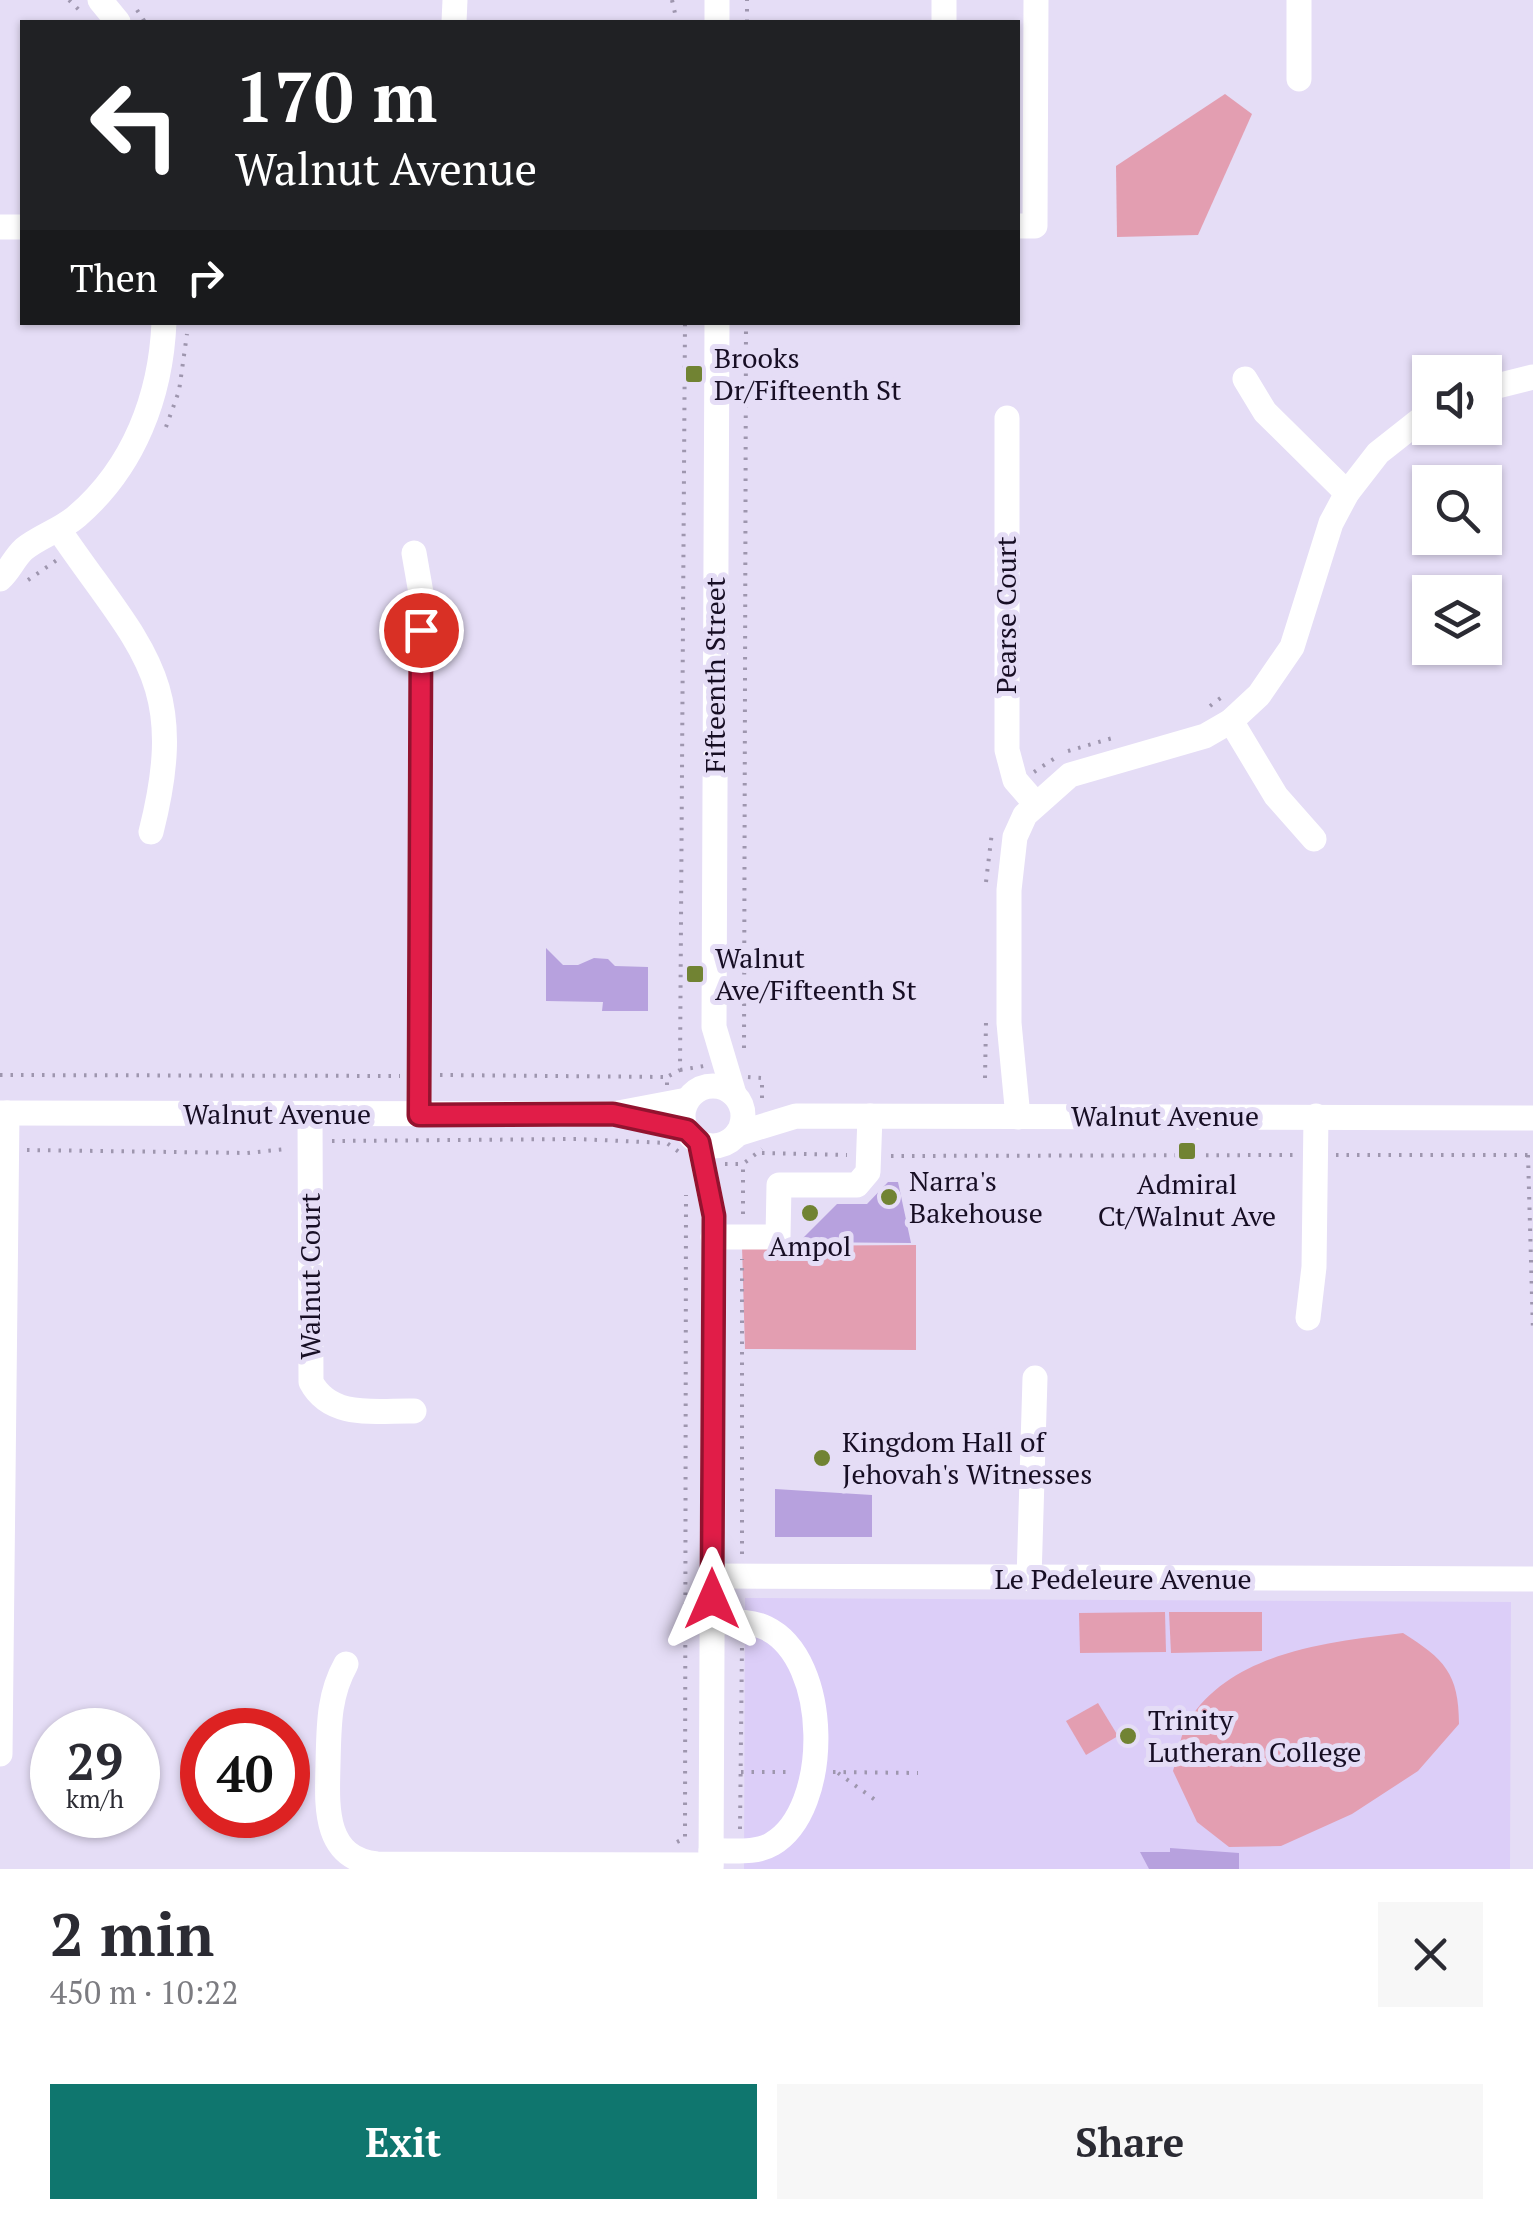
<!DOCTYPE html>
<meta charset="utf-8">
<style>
:root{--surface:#fff;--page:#f7f7f7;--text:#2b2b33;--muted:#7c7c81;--accent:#0f766e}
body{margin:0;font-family:"PT Serif",serif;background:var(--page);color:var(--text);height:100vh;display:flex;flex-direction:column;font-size:38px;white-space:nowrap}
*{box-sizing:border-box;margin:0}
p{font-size:32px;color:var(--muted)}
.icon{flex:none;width:55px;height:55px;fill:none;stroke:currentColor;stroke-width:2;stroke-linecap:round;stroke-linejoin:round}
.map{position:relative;height:1869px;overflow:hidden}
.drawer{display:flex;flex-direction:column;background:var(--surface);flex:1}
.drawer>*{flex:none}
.hud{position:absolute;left:20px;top:20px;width:1000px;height:305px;border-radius:0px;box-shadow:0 2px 8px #0004;background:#202124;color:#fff;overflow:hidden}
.buttons{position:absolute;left:1412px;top:355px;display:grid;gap:20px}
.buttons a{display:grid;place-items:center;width:90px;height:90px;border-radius:0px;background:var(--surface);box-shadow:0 2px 8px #0004;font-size:50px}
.speed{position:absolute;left:30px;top:1708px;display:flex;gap:20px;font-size:50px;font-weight:700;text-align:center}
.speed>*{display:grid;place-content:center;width:130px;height:130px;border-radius:50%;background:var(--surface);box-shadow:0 2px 8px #0004;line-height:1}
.speed small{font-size:25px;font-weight:400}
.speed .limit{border:15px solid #d22;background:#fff;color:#111}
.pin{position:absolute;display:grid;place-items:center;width:85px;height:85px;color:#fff;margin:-42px;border:5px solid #fff;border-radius:50%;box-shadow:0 2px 10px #0007}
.me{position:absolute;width:110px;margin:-55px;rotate:0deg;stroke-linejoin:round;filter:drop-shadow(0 0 8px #0008)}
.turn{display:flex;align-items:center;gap:35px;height:210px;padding:0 50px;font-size:45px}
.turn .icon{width:130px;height:130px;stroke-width:2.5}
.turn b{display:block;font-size:70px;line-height:85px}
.then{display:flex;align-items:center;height:95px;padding:0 50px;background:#0003;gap:20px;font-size:38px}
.round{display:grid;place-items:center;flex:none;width:105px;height:105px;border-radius:0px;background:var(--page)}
.head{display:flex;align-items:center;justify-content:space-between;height:170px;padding:0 50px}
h1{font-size:60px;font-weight:600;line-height:75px}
.primary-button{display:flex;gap:20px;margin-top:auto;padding:20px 50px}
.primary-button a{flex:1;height:115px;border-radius:0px;background:var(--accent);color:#fff;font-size:40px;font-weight:600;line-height:115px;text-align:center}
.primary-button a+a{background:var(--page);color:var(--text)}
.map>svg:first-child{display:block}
</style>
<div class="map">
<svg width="1533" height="1869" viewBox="0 0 1533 1869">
<rect width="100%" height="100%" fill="#e5ddf6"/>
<polygon fill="#dccef8" points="745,1598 1511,1602 1510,1869 744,1869"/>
<g fill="#e39eb1">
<polygon points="1225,94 1252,114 1198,235 1117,237 1116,166"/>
<polygon points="916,1245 916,1350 745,1349 742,1246"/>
<polygon points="1165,1612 1166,1652 1080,1653 1079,1613"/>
<polygon points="1169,1612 1262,1612 1262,1651 1171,1653"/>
<path d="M1403,1633C1444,1659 1459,1673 1459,1724L1418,1771L1352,1814L1281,1846L1229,1847L1197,1822L1173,1771C1178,1756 1180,1733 1189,1720C1233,1651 1330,1642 1403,1633Z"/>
<polygon points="1098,1703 1118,1736 1086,1755 1066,1721"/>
</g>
<g fill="#b7a1de">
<polygon points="546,948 563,965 578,965 594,958 608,959 615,966 648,967 648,1011 602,1011 603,1002 546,1001"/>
<polygon points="888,1182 898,1182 911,1243 799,1242 837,1204 867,1204"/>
<polygon points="775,1489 872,1495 872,1537 775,1537"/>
<polygon points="1170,1848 1239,1853 1239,1869 1149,1869 1140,1852 1170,1852"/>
</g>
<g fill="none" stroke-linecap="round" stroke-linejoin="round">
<g stroke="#9e96ae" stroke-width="4" stroke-dasharray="2.5 8" stroke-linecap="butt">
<polyline points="69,0 83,14"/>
<polyline points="672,0 677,22"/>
<polyline points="137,10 145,22"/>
<polyline points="747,22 747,0"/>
<polyline points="1464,372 1475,369"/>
<polyline points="166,427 179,391 187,334"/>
<polyline points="28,580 57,560"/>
<polyline points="1210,706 1226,694"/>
<polyline points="1068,751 1116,737"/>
<polyline points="1034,772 1055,758"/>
<polyline points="986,882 992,832"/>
<polyline points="744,1048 746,322"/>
<polyline points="680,1070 704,1066"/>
<polyline points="0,1075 400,1076"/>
<polyline points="440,1075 665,1077"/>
<polyline points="748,1077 762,1078 762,1105"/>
<polyline points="985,1078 986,1022"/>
<polyline points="667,1085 667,1077 680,1070 685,322"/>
<polyline points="666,1124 667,1143"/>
<polyline points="332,1141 577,1139 667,1143 679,1152"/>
<polyline points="27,1150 247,1153 287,1149"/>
<polyline points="762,1153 847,1155"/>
<polyline points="1336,1155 1533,1155"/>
<polyline points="1528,1155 1533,1332"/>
<polyline points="891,1156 1297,1155"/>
<polyline points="725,1164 743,1164 762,1149"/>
<polyline points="743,1214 743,1164"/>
<polyline points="742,1554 742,1259"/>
<polyline points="741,1772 790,1772"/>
<polyline points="833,1772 918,1773"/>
<polyline points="838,1773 878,1802"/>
<polyline points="740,1829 742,1644"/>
<polyline points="677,1842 685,1838 686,1195"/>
</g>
<g stroke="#fff" stroke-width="25">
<polyline points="100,0 118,22"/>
<polyline points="944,0 944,22"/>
<polyline points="1299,0 1299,79"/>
<polyline points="454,22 455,0"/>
<polyline points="717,22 717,0"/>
<polyline points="1018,226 1035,226 1036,0"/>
<polyline points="0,227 22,227"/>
<polyline points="717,322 714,1027 734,1094"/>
<polyline points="1245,379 1265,412 1347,493"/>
<polyline points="1485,389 1533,377"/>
<polyline points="1007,418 1007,750 1015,780 1035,803"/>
<path d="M59,530C140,649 190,679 151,832"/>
<polyline points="414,553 421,593 419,1115"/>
<path d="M0,579C10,570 14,558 24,549C40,536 61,530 77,516C134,467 161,396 164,322"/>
<polyline points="1231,721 1276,796 1314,839"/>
<circle cx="713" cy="1116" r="30"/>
<polyline points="0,1113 613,1114 687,1100"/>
<path d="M310,1114L311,1382C331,1420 378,1410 414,1411"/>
<polyline points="1018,1117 1009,1023 1009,890 1015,837 1025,815 1070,775 1205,736 1231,721 1259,695 1292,647 1331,523 1347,493 1378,453 1430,412"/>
<polyline points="737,1134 796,1116 1533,1118"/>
<polyline points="699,1143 714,1216 711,1869"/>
<polyline points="713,1237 778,1237 779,1185 857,1185 868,1172 870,1116"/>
<polyline points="1308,1318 1314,1267 1316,1116"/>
<polyline points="712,1576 1533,1579"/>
<polyline points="1029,1579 1035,1378"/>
<path d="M346,1664C328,1696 329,1728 328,1764C327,1806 323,1858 377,1864L711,1865"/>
<polyline points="0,1754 7,1113"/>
<path d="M711,1851C730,1850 756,1854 772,1844C832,1809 831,1659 766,1628C750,1620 730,1622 713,1622"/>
</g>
</g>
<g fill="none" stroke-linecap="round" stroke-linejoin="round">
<defs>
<polyline id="route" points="421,630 419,1115 613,1114 687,1130 699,1142 714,1216 712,1599"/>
</defs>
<use href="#route" stroke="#92132f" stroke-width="25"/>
<use href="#route" stroke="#e11d48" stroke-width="18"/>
</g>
<g fill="#718333" stroke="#e5ddf6" stroke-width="4">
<rect x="684" y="364" width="20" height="20" rx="5"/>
<rect x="685" y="964" width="20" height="20" rx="5"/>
<rect x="1177" y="1141" width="20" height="20" rx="5"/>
<circle cx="889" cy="1197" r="10"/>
<circle cx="810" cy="1213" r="10"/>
<circle cx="822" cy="1458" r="10"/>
<circle cx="1128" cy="1736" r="10"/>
</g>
<g text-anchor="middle" stroke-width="10" stroke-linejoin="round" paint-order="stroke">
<g font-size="28" fill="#170e24" stroke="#e5ddf6" text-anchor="start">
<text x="714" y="368">Brooks<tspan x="714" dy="32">Dr/Fifteenth St</tspan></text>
<text x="715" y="968">Walnut<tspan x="715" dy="32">Ave/Fifteenth St</tspan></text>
<text x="909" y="1191">Narra's<tspan x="909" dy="32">Bakehouse</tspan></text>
<text x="1187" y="1194" text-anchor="middle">Admiral<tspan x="1187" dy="32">Ct/Walnut Ave</tspan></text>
<text x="810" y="1256" text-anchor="middle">Ampol</text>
<text x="842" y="1452">Kingdom Hall of<tspan x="842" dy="32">Jehovah's Witnesses</tspan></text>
<text x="1148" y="1730">Trinity<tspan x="1148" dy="32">Lutheran College</tspan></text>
</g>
<g font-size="28" fill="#170e24" stroke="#e5ddf6">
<text transform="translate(1006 615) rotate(-90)" y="10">Pearse Court</text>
<text transform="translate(715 675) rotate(-90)" y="10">Fifteenth Street</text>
<text x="277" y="1124">Walnut Avenue</text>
<text x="1165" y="1126">Walnut Avenue</text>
<text transform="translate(310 1276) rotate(-90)" y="10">Walnut Court</text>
<text x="1123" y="1589">Le Pedeleure Avenue</text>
</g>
</g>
</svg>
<div class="buttons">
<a><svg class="icon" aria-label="sound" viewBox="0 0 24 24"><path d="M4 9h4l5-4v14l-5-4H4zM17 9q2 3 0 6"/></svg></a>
<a><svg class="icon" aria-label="search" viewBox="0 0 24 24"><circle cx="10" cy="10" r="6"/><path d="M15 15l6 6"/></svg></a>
<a><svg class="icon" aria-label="layers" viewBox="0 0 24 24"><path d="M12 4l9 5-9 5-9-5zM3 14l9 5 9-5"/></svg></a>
</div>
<div class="speed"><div>29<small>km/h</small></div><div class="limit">40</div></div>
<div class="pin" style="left:421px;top:630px;background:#d93025"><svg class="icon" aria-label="arrive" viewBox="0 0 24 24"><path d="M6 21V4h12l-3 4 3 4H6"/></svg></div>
<svg class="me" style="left:712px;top:1599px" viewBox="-20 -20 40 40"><path d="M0-17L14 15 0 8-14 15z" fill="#e11d48" stroke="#fff" stroke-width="4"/></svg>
<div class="hud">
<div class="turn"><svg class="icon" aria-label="left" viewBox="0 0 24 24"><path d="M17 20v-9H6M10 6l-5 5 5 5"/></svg><div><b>170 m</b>Walnut Avenue</div></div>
<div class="then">Then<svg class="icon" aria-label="right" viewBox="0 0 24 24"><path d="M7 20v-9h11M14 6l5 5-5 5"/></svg></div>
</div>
</div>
<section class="drawer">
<div class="head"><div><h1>2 min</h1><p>450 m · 10:22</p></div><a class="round"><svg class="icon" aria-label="close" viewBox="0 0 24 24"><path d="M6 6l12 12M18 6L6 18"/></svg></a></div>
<div class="primary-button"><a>Exit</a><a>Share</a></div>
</section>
